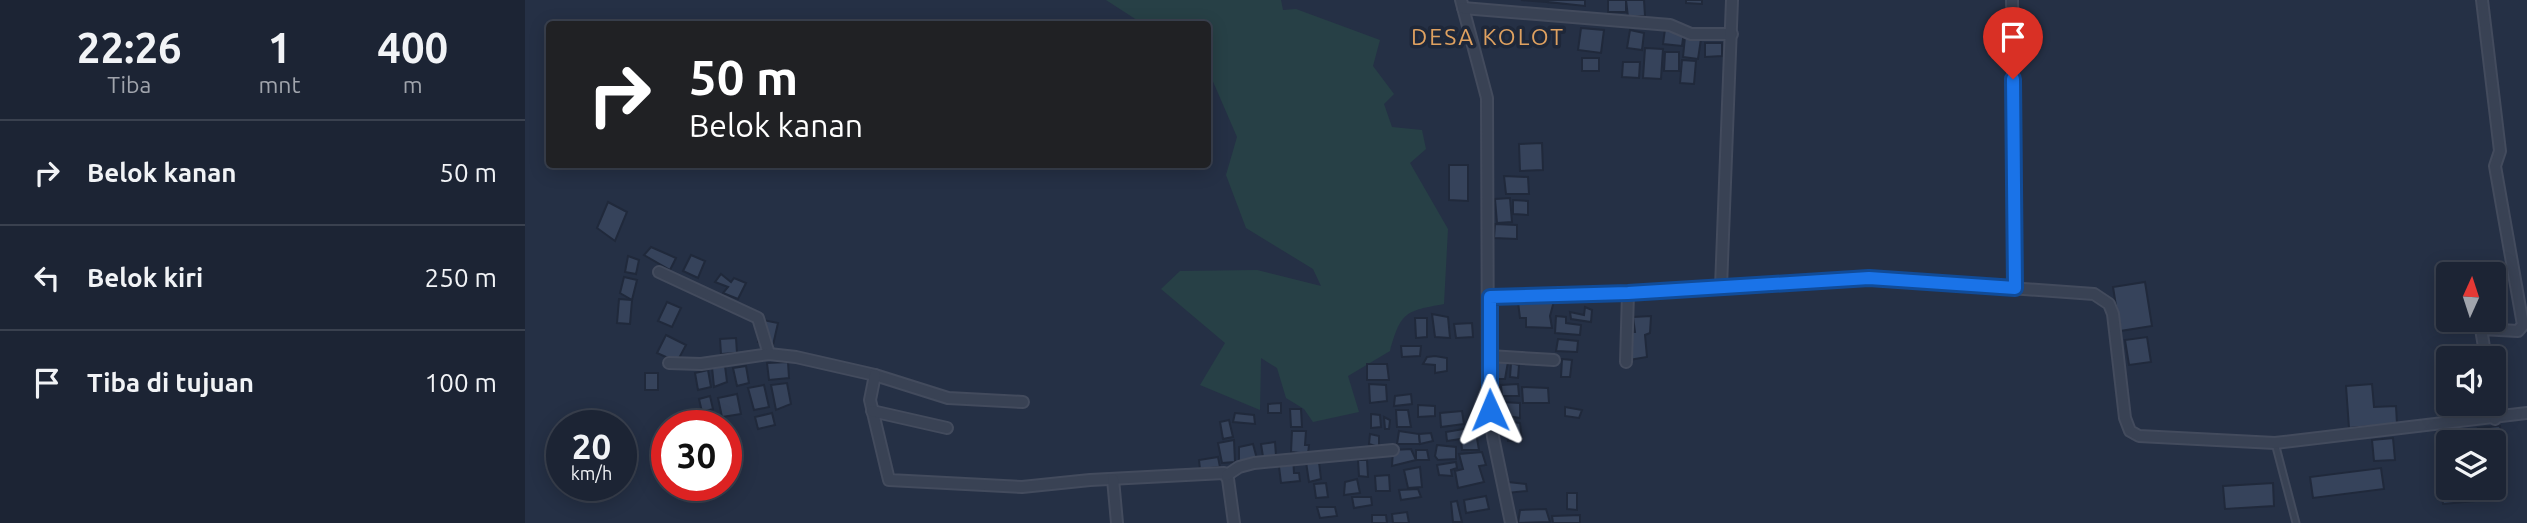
<!DOCTYPE html>
<html lang="id">
<style>
:root{--surface:#1c2434;--page:#252c3c;--text:#f1f3f6;--muted:#a0a4ac;--line:#3a414f}
body{margin:0;font-family:Ubuntu,sans-serif;background:var(--page);color:var(--text);height:100vh;display:flex;flex-direction:column;font-size:26px;white-space:nowrap}
*{box-sizing:border-box;margin:0}
p{font-size:23px;color:var(--muted)}
.icon{flex:none;width:38px;height:38px;fill:none;stroke:currentColor;stroke-width:2;stroke-linecap:round;stroke-linejoin:round}
.map{position:relative;flex:1;overflow:hidden}
.sheet{display:flex;flex-direction:column;background:var(--surface);width:525px}
.sheet>*{flex:none}
.hud{position:absolute;left:21px;top:21px;width:665px;height:147px;border-radius:7px;box-shadow:0 4px 18px #0003,0 0 0 2px var(--line);background:#202124;color:#fff;overflow:hidden}
.needle{width:46px;rotate:3deg}
.fabs{position:absolute;left:1911px;top:262px;display:grid;gap:14px}
.fabs a{display:grid;place-items:center;width:70px;height:70px;border-radius:7px;background:var(--surface);box-shadow:0 4px 18px #0003,0 0 0 2px var(--line);font-size:35px}
.speed{position:absolute;left:21px;top:410px;display:flex;gap:14px;font-size:35px;font-weight:700;text-align:center}
.speed>*{display:grid;place-content:center;width:91px;height:91px;border-radius:50%;background:var(--surface);box-shadow:0 4px 18px #0003,0 0 0 2px var(--line);line-height:1}
.speed small{font-size:18px;font-weight:400}
.speed .limit{border:10px solid #d22;background:#fff;color:#111}
.pin{position:absolute;display:grid;place-items:center;width:60px;height:60px;color:#fff;margin:-72px -30px;border-radius:50% 50% 50% 0;rotate:-45deg;box-shadow:0 0 7px #0007}
.pin .icon{rotate:45deg}
.me{position:absolute;width:77px;margin:-38px;rotate:359deg;stroke-linejoin:round;filter:drop-shadow(0 0 5px #0008)}
.turn{display:flex;align-items:center;gap:24px;height:147px;padding:0 28px;font-size:32px}
.turn .icon{width:91px;height:91px;stroke-width:2.5}
.turn b{display:block;font-size:49px;line-height:60px}
.eta{display:flex;justify-content:space-evenly;align-items:center;height:119px;text-align:center}
.eta b{font-size:42px;font-weight:700;line-height:49px}
ul{padding:0;list-style:none}
li{display:flex;align-items:center;gap:21px;height:105px;padding:0 28px;border-top:2px solid var(--line)}
li div{flex:1}
li b{display:block;font-size:26px}
li em{font-style:normal}
main{display:flex;flex:1;min-height:0}
.map>svg:first-child{display:block}
</style>
<main>
<section class="sheet">
<div class="eta">
<div><b>22:26</b><p>Tiba</p></div>
<div><b>1</b><p>mnt</p></div>
<div><b>400</b><p>m</p></div>
</div>
<ul>
<li><svg class="icon" aria-label="right" viewBox="0 0 24 24"><path d="M7 20v-9h11M14 6l5 5-5 5"/></svg><div><b>Belok kanan</b></div><em>50 m</em></li>
<li><svg class="icon" aria-label="left" viewBox="0 0 24 24"><path d="M17 20v-9H6M10 6l-5 5 5 5"/></svg><div><b>Belok kiri</b></div><em>250 m</em></li>
<li><svg class="icon" aria-label="arrive" viewBox="0 0 24 24"><path d="M6 21V4h12l-3 4 3 4H6"/></svg><div><b>Tiba di tujuan</b></div><em>100 m</em></li>
</ul>
</section>
<div class="map">
<svg width="2002" height="523" viewBox="0 0 2002 523">
<rect width="100%" height="100%" fill="#253045"/>
<path fill="#274046" d="M581,0H756L758,10L771,9L855,40L848,66L869,94L859,104L867,127L897,130L901,149L885,163L923,229L919,304C881,311 876,311 865,351L823,376L834,412L788,422L779,409L761,398L752,368L736,358L735,410L675,385L700,343L636,289L655,271L732,270L796,286L788,269L721,228L701,175L712,137L683,70L682,24H618Z"/>
<g fill="#36435b" stroke="#20293b" stroke-width="2">
<polygon points="996,0 1060,0 1059,5"/>
<polygon points="1023,0 1060,0 1060,6 1023,2"/>
<rect x="1083" y="0" width="18" height="12"/>
<polygon points="1101,0 1119,0 1120,16 1103,17"/>
<polygon points="1161,0 1177,0 1177,4 1161,3"/>
<polygon points="1056,28 1079,30 1076,53 1053,50"/>
<polygon points="1140,29 1159,32 1157,46 1138,44"/>
<polygon points="1105,30 1119,33 1117,50 1102,48"/>
<polygon points="1160,37 1176,39 1173,59 1158,57"/>
<polygon points="1180,43 1197,43 1197,56 1180,57"/>
<polygon points="1120,48 1138,49 1136,79 1118,78"/>
<polygon points="1140,52 1154,52 1154,71 1139,71"/>
<rect x="1057" y="58" width="17" height="13"/>
<polygon points="1157,60 1171,61 1169,84 1155,83"/>
<polygon points="1098,62 1115,62 1114,78 1097,77"/>
<polygon points="1017,143 1018,170 995,171 994,144"/>
<polygon points="924,165 943,165 943,201 924,200"/>
<polygon points="979,176 1003,177 1004,194 981,194"/>
<polygon points="985,198 987,222 972,223 970,199"/>
<polygon points="988,200 1003,201 1003,215 988,214"/>
<polygon points="83,202 102,212 90,241 72,228"/>
<polygon points="970,224 992,225 992,239 969,238"/>
<polygon points="126,247 151,258 145,270 119,255"/>
<polygon points="166,255 180,261 173,278 158,271"/>
<polygon points="103,256 114,260 111,274 100,272"/>
<polygon points="196,274 206,282 209,278 221,283 213,299 198,293 203,287 190,282"/>
<polygon points="99,277 112,280 107,300 95,293"/>
<polygon points="1620,282 1627,326 1595,331 1588,287"/>
<polygon points="94,299 107,300 105,324 92,323"/>
<polygon points="1029,301 1025,316 1027,328 1001,327 1001,318 995,318 993,302"/>
<polygon points="142,302 156,308 147,327 133,321"/>
<polygon points="1060,307 1067,310 1066,322 1046,319 1045,312 1059,315"/>
<polygon points="907,314 923,317 925,338 910,337"/>
<polygon points="1031,316 1041,317 1041,323 1056,325 1055,335 1030,333"/>
<polygon points="1126,316 1125,333 1120,335 1122,357 1104,360 1105,332 1110,332 1108,317"/>
<polygon points="890,318 902,318 902,337 891,338"/>
<polygon points="238,320 253,323 248,345 233,342"/>
<polygon points="947,323 948,337 931,338 929,324"/>
<polygon points="141,335 161,345 152,362 132,353"/>
<polygon points="1622,337 1626,362 1604,365 1600,340"/>
<polygon points="211,338 212,353 196,354 195,339"/>
<polygon points="1033,339 1053,341 1052,352 1031,351"/>
<polygon points="876,346 896,346 895,356 877,357"/>
<polygon points="910,356 922,358 922,371 910,373 910,365 898,364 902,357"/>
<polygon points="1037,359 1047,360 1045,377 1036,377"/>
<polygon points="968,360 983,362 980,379 968,379"/>
<polygon points="263,362 264,378 244,380 242,363"/>
<polygon points="986,363 994,365 993,378 985,377"/>
<polygon points="842,364 862,364 864,380 842,380"/>
<polygon points="200,366 202,382 189,387 187,367"/>
<polygon points="221,366 224,383 212,386 208,368"/>
<polygon points="183,370 186,387 173,390 170,373"/>
<rect x="120" y="373" width="13" height="17"/>
<polygon points="262,383 266,404 251,410 246,385"/>
<polygon points="844,384 861,385 862,401 845,403"/>
<polygon points="993,384 994,396 977,396 976,385"/>
<polygon points="1847,384 1849,407 1871,406 1872,424 1824,428 1821,386"/>
<polygon points="239,385 244,407 229,410 223,388"/>
<polygon points="997,387 1023,388 1024,403 998,403"/>
<polygon points="212,394 216,414 197,417 193,398"/>
<polygon points="886,394 887,404 869,406 870,396"/>
<polygon points="185,396 188,409 177,412 174,399"/>
<polygon points="976,402 995,403 995,418 975,415"/>
<polygon points="756,403 756,413 743,413 743,404"/>
<polygon points="893,405 910,406 910,416 893,417"/>
<polygon points="1040,407 1057,410 1054,418 1040,416"/>
<polygon points="765,409 776,409 777,427 766,427"/>
<polygon points="871,410 883,410 886,427 872,427"/>
<polygon points="937,411 939,424 916,427 915,413"/>
<polygon points="247,413 250,425 233,429 230,417"/>
<polygon points="710,413 729,415 730,424 708,422"/>
<polygon points="846,414 855,415 856,427 846,428"/>
<polygon points="859,417 865,420 864,429 860,429"/>
<polygon points="704,420 708,437 698,439 695,422"/>
<polygon points="982,421 995,423 997,441 983,441"/>
<polygon points="1975,426 1978,453 1969,454 1969,443 1954,443 1953,428"/>
<polygon points="950,427 954,450 937,450 936,439 922,441 921,432"/>
<polygon points="767,431 781,431 780,445 784,445 783,454 766,452"/>
<polygon points="874,431 894,434 895,444 872,444"/>
<polygon points="906,433 908,441 895,444 894,434"/>
<polygon points="845,434 854,436 854,447 844,444"/>
<polygon points="1868,438 1870,460 1849,461 1847,440"/>
<polygon points="709,440 710,462 697,463 693,443"/>
<polygon points="750,442 751,456 738,457 736,444"/>
<polygon points="728,444 732,459 714,462 714,447"/>
<polygon points="912,445 931,447 931,459 913,460 910,456"/>
<polygon points="886,449 891,460 867,466 868,450"/>
<polygon points="891,450 902,450 904,460 891,460"/>
<polygon points="957,452 961,465 954,466 959,482 933,488 930,471 938,469 934,454"/>
<polygon points="768,456 769,473 774,473 775,481 756,483 753,458"/>
<polygon points="693,457 695,467 675,469 674,460"/>
<polygon points="833,460 842,460 843,477 834,476"/>
<polygon points="781,462 794,462 796,479 784,482"/>
<polygon points="931,462 932,468 926,470 927,476 914,475 912,465"/>
<polygon points="895,467 897,487 883,488 879,470"/>
<polygon points="1856,468 1859,489 1788,498 1785,477"/>
<polygon points="864,475 865,491 851,491 850,476"/>
<polygon points="832,479 835,493 819,495 820,482"/>
<polygon points="983,482 1001,484 1002,491 982,493"/>
<polygon points="801,483 803,497 791,498 789,484"/>
<polygon points="1748,483 1749,506 1700,509 1698,486"/>
<polygon points="1960,488 1961,500 1918,504 1916,489"/>
<polygon points="893,489 896,497 876,500 874,490"/>
<polygon points="1042,493 1052,493 1052,510 1042,509"/>
<polygon points="961,496 964,509 941,513 939,500"/>
<polygon points="827,497 846,497 847,505 829,508"/>
<polygon points="932,501 937,522 928,522 926,502"/>
<polygon points="792,507 810,507 812,516 795,518"/>
<polygon points="1021,509 1025,522 993,523 995,510"/>
<polygon points="882,512 884,523 868,523 867,514"/>
<polygon points="847,515 861,515 862,523 847,523"/>
<polygon points="1055,515 1055,523 1028,523 1027,516"/>
</g>
<g fill="none" stroke-linecap="round" stroke-linejoin="round">
<defs>
<polyline id="lane" points="1750,443 1771,523"/>
<g id="street">
<polyline points="936,0 962,98 963,394 968,437 986,523"/>
<polyline points="1487,0 1491,288"/>
<polyline points="1957,0 1975,151 1970,166 1998,325 1993,331 1956,329 1961,359"/>
<polyline points="938,8 1145,25 1166,34 1207,34"/>
<polyline points="134,272 233,318 244,354"/>
<polyline points="1196,287 1207,0"/>
<polyline points="965,297 1103,293 1344,278 1569,294 1584,304 1588,314 1600,418 1605,431 1614,436 1750,443 2002,413"/>
<polyline points="1946,320 1955,323 1956,329"/>
<polyline points="964,356 1029,360"/>
<polyline points="1101,362 1103,293"/>
<polyline points="144,363 176,364 244,354 271,357 350,375 423,398 498,402"/>
<polyline points="350,375 345,400 364,480 497,487 565,480 699,473 703,479 709,523"/>
<polyline points="1968,404 1970,419"/>
<polyline points="347,411 422,428"/>
<polyline points="702,475 714,467 729,463 868,450"/>
<polyline points="588,479 592,523"/>
</g>
</defs>
<use href="#lane" stroke="#434b5d" stroke-width="9"/>
<use href="#street" stroke="#434b5d" stroke-width="14"/>
<use href="#lane" stroke="#394254" stroke-width="5"/>
<use href="#street" stroke="#394254" stroke-width="10"/>
</g>
<g fill="none" stroke-linecap="round" stroke-linejoin="round">
<defs>
<polyline id="route" points="965,410 965,297 1103,293 1344,278 1490,288 1488,79"/>
</defs>
<use href="#route" stroke="#114b97" stroke-width="18"/>
<use href="#route" stroke="#1a73e8" stroke-width="12"/>
</g>
<g text-anchor="middle" stroke-width="7" stroke-linejoin="round" paint-order="stroke">
<g font-size="23" letter-spacing="2" fill="#dfa160" stroke="#1e2739">
<text x="963" y="45">DESA KOLOT</text>
</g>
</g>
</svg>
<div class="fabs">
<a><svg class="needle" viewBox="-14 -14 28 28"><path d="M0-13l5 13h-10z" fill="#e53935"/><path d="M0 13l5-13h-10z" fill="#a0a4ac"/></svg></a>
<a><svg class="icon" aria-label="sound" viewBox="0 0 24 24"><path d="M4 9h4l5-4v14l-5-4H4zM17 9q2 3 0 6"/></svg></a>
<a><svg class="icon" aria-label="layers" viewBox="0 0 24 24"><path d="M12 4l9 5-9 5-9-5zM3 14l9 5 9-5"/></svg></a>
</div>
<div class="speed"><div>20<small>km/h</small></div><div class="limit">30</div></div>
<div class="pin" style="left:1488px;top:79px;background:#d93025"><svg class="icon" aria-label="arrive" viewBox="0 0 24 24"><path d="M6 21V4h12l-3 4 3 4H6"/></svg></div>
<svg class="me" style="left:965px;top:410px" viewBox="-20 -20 40 40"><path d="M0-17L14 15 0 8-14 15z" fill="#1a73e8" stroke="#fff" stroke-width="4"/></svg>
<div class="hud">
<div class="turn"><svg class="icon" aria-label="right" viewBox="0 0 24 24"><path d="M7 20v-9h11M14 6l5 5-5 5"/></svg><div><b>50 m</b>Belok kanan</div></div>
</div>
</div>
</main>
